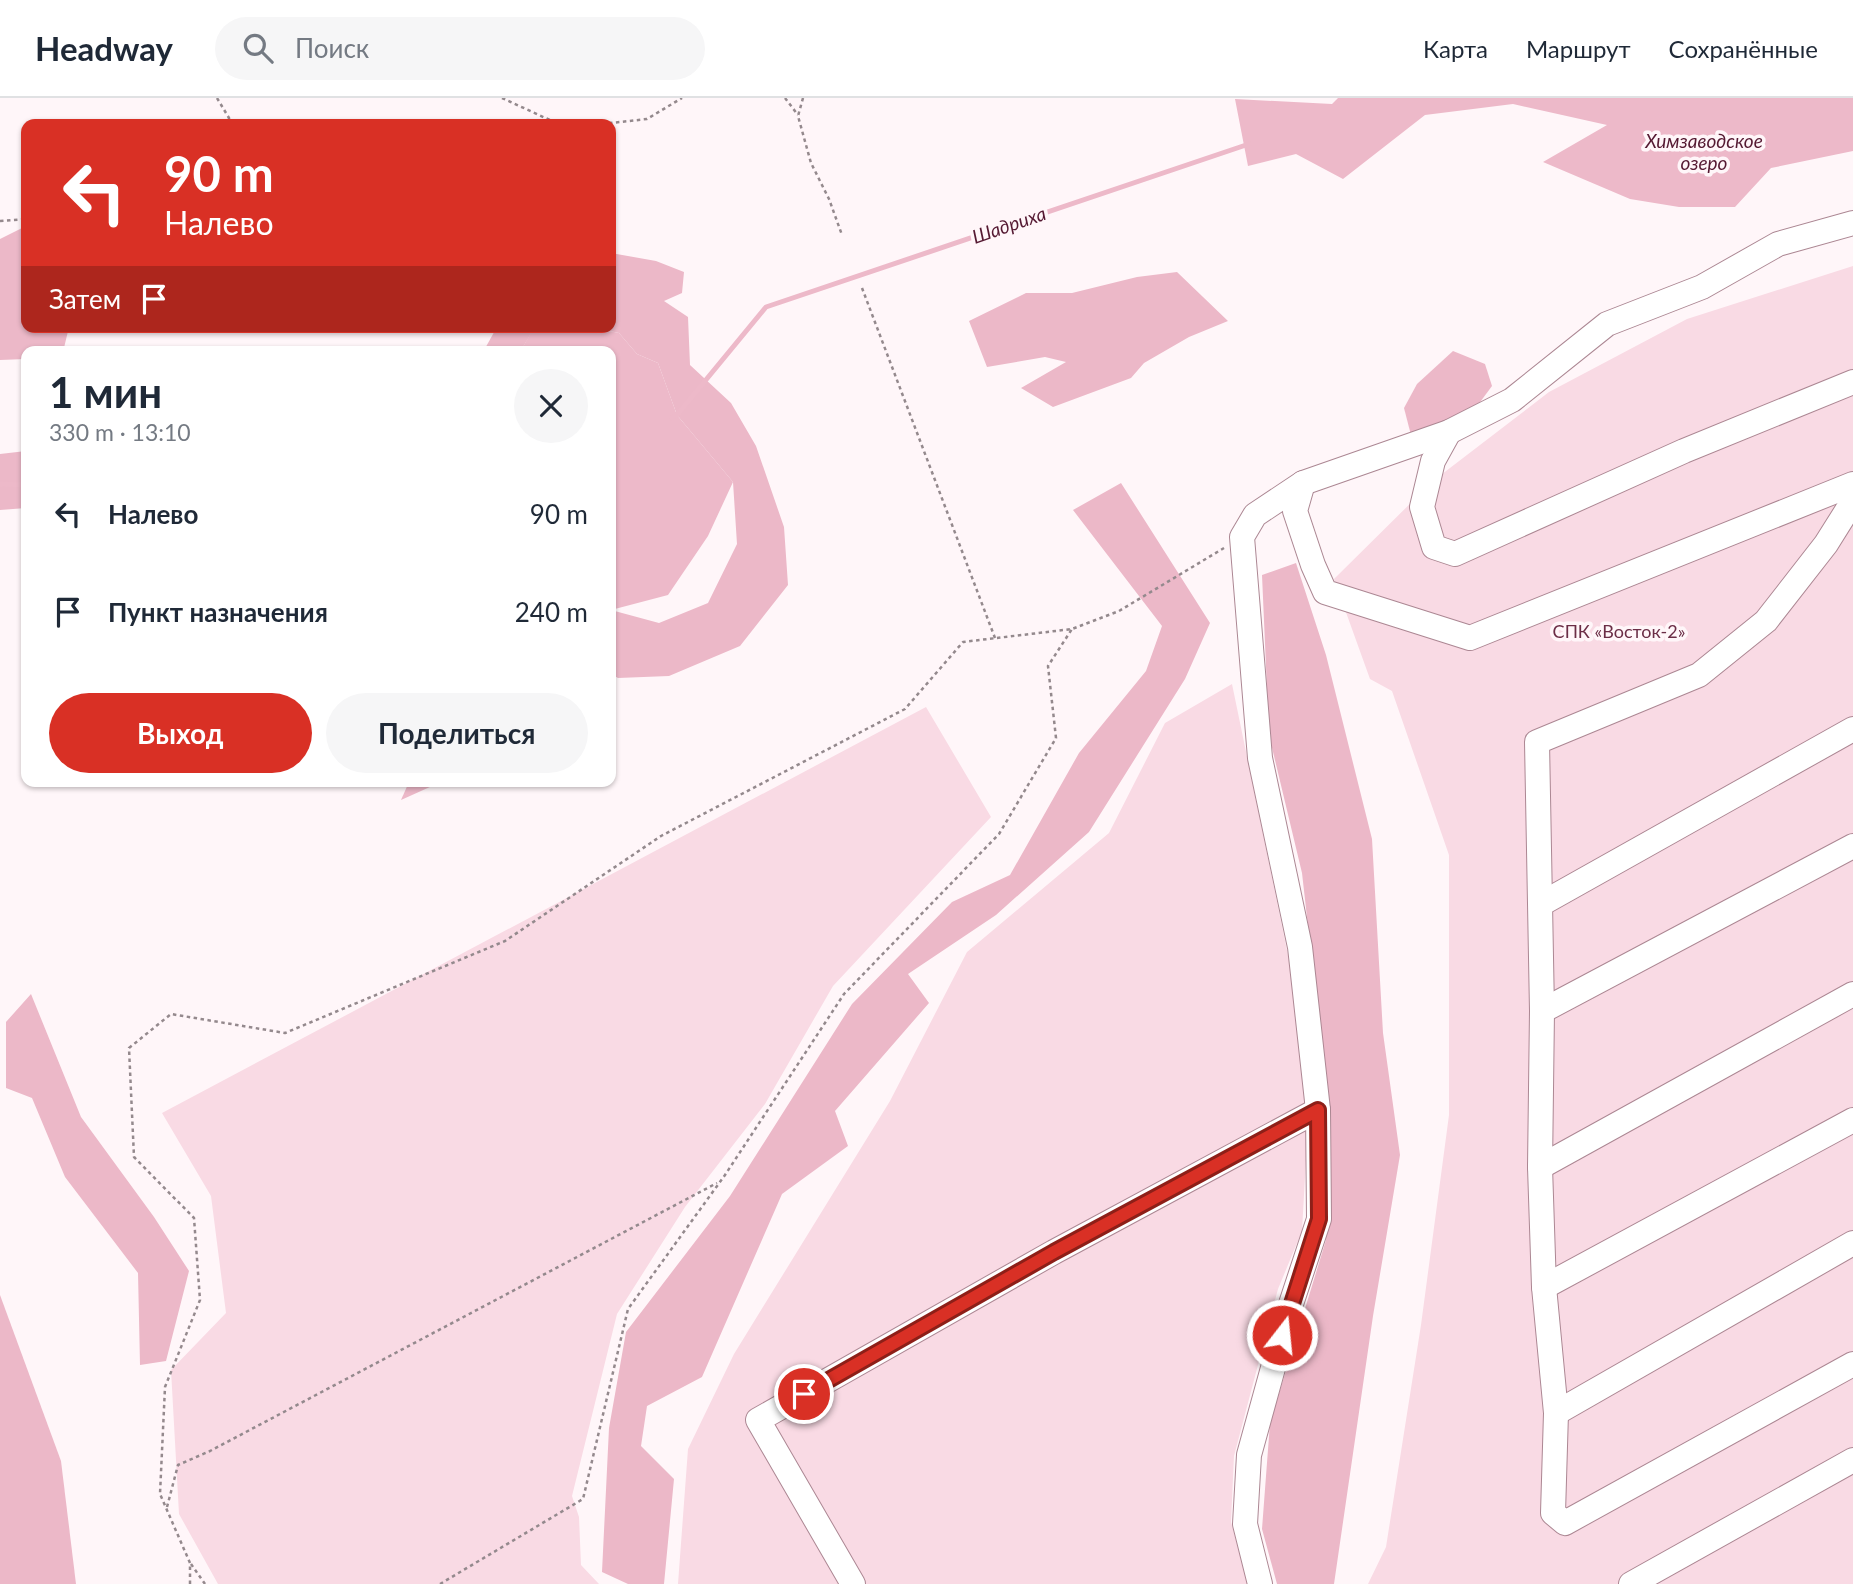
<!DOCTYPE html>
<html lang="ru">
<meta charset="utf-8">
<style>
:root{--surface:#fff;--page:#f6f6f7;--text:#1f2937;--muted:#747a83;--line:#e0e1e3;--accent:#d93025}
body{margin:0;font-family:Lato,sans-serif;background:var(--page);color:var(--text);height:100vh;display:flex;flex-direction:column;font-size:26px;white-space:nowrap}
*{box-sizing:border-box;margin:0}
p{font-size:23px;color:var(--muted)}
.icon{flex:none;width:38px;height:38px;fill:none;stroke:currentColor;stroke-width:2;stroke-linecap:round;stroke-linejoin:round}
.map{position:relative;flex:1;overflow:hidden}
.side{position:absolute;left:21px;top:248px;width:595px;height:441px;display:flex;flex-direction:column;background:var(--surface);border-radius:14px;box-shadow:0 2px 5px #0004}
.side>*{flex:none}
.top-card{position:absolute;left:21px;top:21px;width:595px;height:214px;border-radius:14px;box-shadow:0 2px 5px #0004;background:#d93025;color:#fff;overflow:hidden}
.pin{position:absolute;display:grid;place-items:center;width:60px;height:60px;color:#fff;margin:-30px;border:4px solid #fff;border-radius:50%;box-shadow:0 2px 7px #0007}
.me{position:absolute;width:77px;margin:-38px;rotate:16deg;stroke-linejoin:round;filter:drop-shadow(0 0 5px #0008)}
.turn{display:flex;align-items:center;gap:24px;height:147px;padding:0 28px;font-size:32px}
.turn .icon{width:91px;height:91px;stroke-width:2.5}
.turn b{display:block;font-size:49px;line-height:60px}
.then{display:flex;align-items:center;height:66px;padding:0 28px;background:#0003;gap:14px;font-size:26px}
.round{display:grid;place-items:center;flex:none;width:74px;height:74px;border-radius:37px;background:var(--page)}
.overview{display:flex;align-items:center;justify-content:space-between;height:119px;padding:0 28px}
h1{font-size:42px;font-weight:700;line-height:52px}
.cta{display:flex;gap:14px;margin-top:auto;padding:14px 28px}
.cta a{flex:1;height:80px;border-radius:42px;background:var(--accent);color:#fff;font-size:28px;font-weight:700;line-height:80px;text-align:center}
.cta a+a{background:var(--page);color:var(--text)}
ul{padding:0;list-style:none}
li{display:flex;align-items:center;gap:21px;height:98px;padding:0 28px}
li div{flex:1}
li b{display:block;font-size:26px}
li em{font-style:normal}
header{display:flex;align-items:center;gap:42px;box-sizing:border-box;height:98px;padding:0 35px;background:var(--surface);border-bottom:2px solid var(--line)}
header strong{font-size:33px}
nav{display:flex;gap:38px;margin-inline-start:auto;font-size:24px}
.search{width:490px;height:63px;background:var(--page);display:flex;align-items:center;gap:18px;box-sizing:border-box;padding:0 24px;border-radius:38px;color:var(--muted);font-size:26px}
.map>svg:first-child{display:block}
</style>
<header>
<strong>Headway</strong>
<div class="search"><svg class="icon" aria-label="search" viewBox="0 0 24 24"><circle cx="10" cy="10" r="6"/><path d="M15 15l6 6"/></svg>Поиск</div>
<nav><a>Карта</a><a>Маршрут</a><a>Сохранённые</a></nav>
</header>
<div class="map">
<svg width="1853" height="1486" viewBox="0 0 1853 1486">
<rect width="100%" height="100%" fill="#fff6f9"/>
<g fill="#f9dae4">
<polygon points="1853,168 1853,1486 1368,1486 1386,1449 1421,1227 1449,1017 1449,757 1392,593 1370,581 1334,481 1433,383 1549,294 1687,221"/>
<polygon points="1232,586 1295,891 1308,1025 1302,1133 1278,1191 1234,1358 1231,1424 1248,1486 678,1486 688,1351 734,1256 890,1003 967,854 1109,735 1165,625"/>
<polygon points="926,609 991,719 833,888 765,1006 685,1109 617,1216 572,1398 579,1419 581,1467 599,1486 218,1486 179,1416 171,1272 226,1215 211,1098 162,1015"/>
</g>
<g fill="#ecb8c8">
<polygon points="24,129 26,130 26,229 69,229 63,254 26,254 26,261 0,262 0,141"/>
<polygon points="611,155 656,163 684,174 682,195 664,203 688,219 690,267 731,305 756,348 784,429 788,487 740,548 669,578 618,580 611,576 611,512 659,525 708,505 737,446 733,384 677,317 658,265 637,256 619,235 589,229 611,229"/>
<polygon points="1177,174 1228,223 1189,239 1144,265 1131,280 1053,309 1021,290 1066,264 1045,259 987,269 969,223 1026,195 1072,195 1137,179"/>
<polygon points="497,229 535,229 520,254 483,254"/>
<polygon points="1453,253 1485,266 1492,288 1472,315 1412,341 1404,310 1417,286"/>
<polygon points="26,353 26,410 0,412 0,356"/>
<polygon points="1121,385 1210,525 1185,581 1089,734 996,817 908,876 929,905 835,1013 848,1048 782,1096 702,1279 647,1308 641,1348 674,1381 664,1486 628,1486 602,1474 609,1330 626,1234 730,1098 852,906 952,804 1010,777 1079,655 1146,573 1162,528 1073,412"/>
<polygon points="1296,465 1326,557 1372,741 1383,935 1400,1057 1373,1218 1334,1486 1277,1486 1262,1431 1270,1325 1326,1142 1330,1022 1302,775 1269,637 1262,477"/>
<polygon points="409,684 441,684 401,702"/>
<polygon points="31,896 81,1019 154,1119 189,1173 166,1263 140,1267 138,1175 65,1079 32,1000 6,990 6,924"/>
<polygon points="0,1197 61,1363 76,1486 0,1486"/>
</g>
<g fill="#edb9c9">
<polygon points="1338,0 1853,0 1853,53 1771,70 1735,109 1679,109 1630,101 1543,64 1607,27 1513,6 1425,17 1343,81 1296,56 1248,68 1235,1 1332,6"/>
<polygon points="545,229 589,229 619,235 637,256 658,265 677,317 733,384 708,438 668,497 611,512 611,254 520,254 532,233"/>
</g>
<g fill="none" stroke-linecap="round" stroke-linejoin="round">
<g stroke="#edb9c9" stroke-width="5">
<polyline points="672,320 677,317 766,209 1249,46"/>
<polyline points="0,386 26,387"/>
</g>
<defs>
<g id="minor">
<polyline points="1449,334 1433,363 1422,409 1434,449 1455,456 1684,353 1853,284"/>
<polyline points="1303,385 1295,413 1313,467 1325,494 1470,540 1853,386"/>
<polyline points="1853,403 1826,446 1766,523 1699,577 1537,644 1542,913 1540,1069 1544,1189 1556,1315 1553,1415 1565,1425 1853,1266"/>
<polyline points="1541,806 1853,631"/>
<polyline points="1542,913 1853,748"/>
<polyline points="1540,1069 1853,896"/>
<polyline points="1544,1189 1853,1022"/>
<polyline points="1556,1315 1853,1145"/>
<polyline points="853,1486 758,1322 1054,1154 1318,1012"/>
<polyline points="1260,1486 1245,1426 1249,1357 1289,1212 1319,1121 1318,1012 1300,849 1260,660 1242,439 1255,417 1303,385 1449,334 1512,302 1607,226 1702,189 1778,146 1853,125"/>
<polyline points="1631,1486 1853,1362"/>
</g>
</defs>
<use href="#minor" stroke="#ac8793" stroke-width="26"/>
<g stroke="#94898d" stroke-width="2.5" stroke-dasharray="3.5 3.5" stroke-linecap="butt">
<polyline points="217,0 229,20 229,26"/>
<polyline points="502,0 552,23 584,26"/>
<polyline points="785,0 798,17"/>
<polyline points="803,0 798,18 811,65 829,101 842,137"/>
<polyline points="602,26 647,21 682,0"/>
<polyline points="0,123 26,121"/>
<polyline points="862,190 995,540"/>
<polyline points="167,1409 178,1367 210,1353 717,1085"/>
<polyline points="191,1466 205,1486"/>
<polyline points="190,1486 190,1465 160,1396 165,1289 200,1202 194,1120 134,1059 129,950 171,916 285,935 505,843 661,738 905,611 963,544 1072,531 1119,513 1224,450"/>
<polyline points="440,1486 583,1401 628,1211 725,1077 844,896 999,736 1056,640 1048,568 1072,531"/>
</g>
<use href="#minor" stroke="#fff" stroke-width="24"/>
</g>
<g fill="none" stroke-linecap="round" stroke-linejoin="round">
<defs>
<polyline id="route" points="804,1296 1054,1154 1318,1012 1319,1121 1282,1237"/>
</defs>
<use href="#route" stroke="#8d1f18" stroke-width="18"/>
<use href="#route" stroke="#d93025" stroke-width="12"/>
</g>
<g text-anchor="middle" stroke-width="7" stroke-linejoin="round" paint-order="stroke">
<g font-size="18" fill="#6b2d46" stroke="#fff6f9">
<text x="1619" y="540">СПК «Восток-2»</text>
</g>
<g font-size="19" font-style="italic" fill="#551932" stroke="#fff6f9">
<text x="1704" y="50">Химзаводское<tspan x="1704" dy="22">озеро</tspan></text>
<text transform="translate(1009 127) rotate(-19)" y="7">Шадриха</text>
</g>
</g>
</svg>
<div class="pin" style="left:804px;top:1296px;background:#d93025"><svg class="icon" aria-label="arrive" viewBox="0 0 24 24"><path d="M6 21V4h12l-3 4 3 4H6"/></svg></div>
<svg class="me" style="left:1282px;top:1237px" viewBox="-20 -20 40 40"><circle r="17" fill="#d93025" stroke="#fff" stroke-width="3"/><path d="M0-11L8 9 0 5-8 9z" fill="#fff"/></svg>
<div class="top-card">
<div class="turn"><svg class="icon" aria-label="left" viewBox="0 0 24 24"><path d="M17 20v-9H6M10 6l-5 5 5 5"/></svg><div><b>90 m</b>Налево</div></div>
<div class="then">Затем<svg class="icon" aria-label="arrive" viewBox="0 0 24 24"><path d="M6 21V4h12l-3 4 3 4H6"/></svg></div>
</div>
<section class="side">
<div class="overview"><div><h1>1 мин</h1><p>330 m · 13:10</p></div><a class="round"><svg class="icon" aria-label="close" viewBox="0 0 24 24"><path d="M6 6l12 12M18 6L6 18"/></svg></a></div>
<ul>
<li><svg class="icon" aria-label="left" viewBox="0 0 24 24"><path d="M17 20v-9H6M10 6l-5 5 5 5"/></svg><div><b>Налево</b></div><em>90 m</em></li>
<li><svg class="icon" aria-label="arrive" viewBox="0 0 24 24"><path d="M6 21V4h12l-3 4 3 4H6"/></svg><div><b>Пункт назначения</b></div><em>240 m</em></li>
</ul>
<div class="cta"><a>Выход</a><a>Поделиться</a></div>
</section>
</div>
